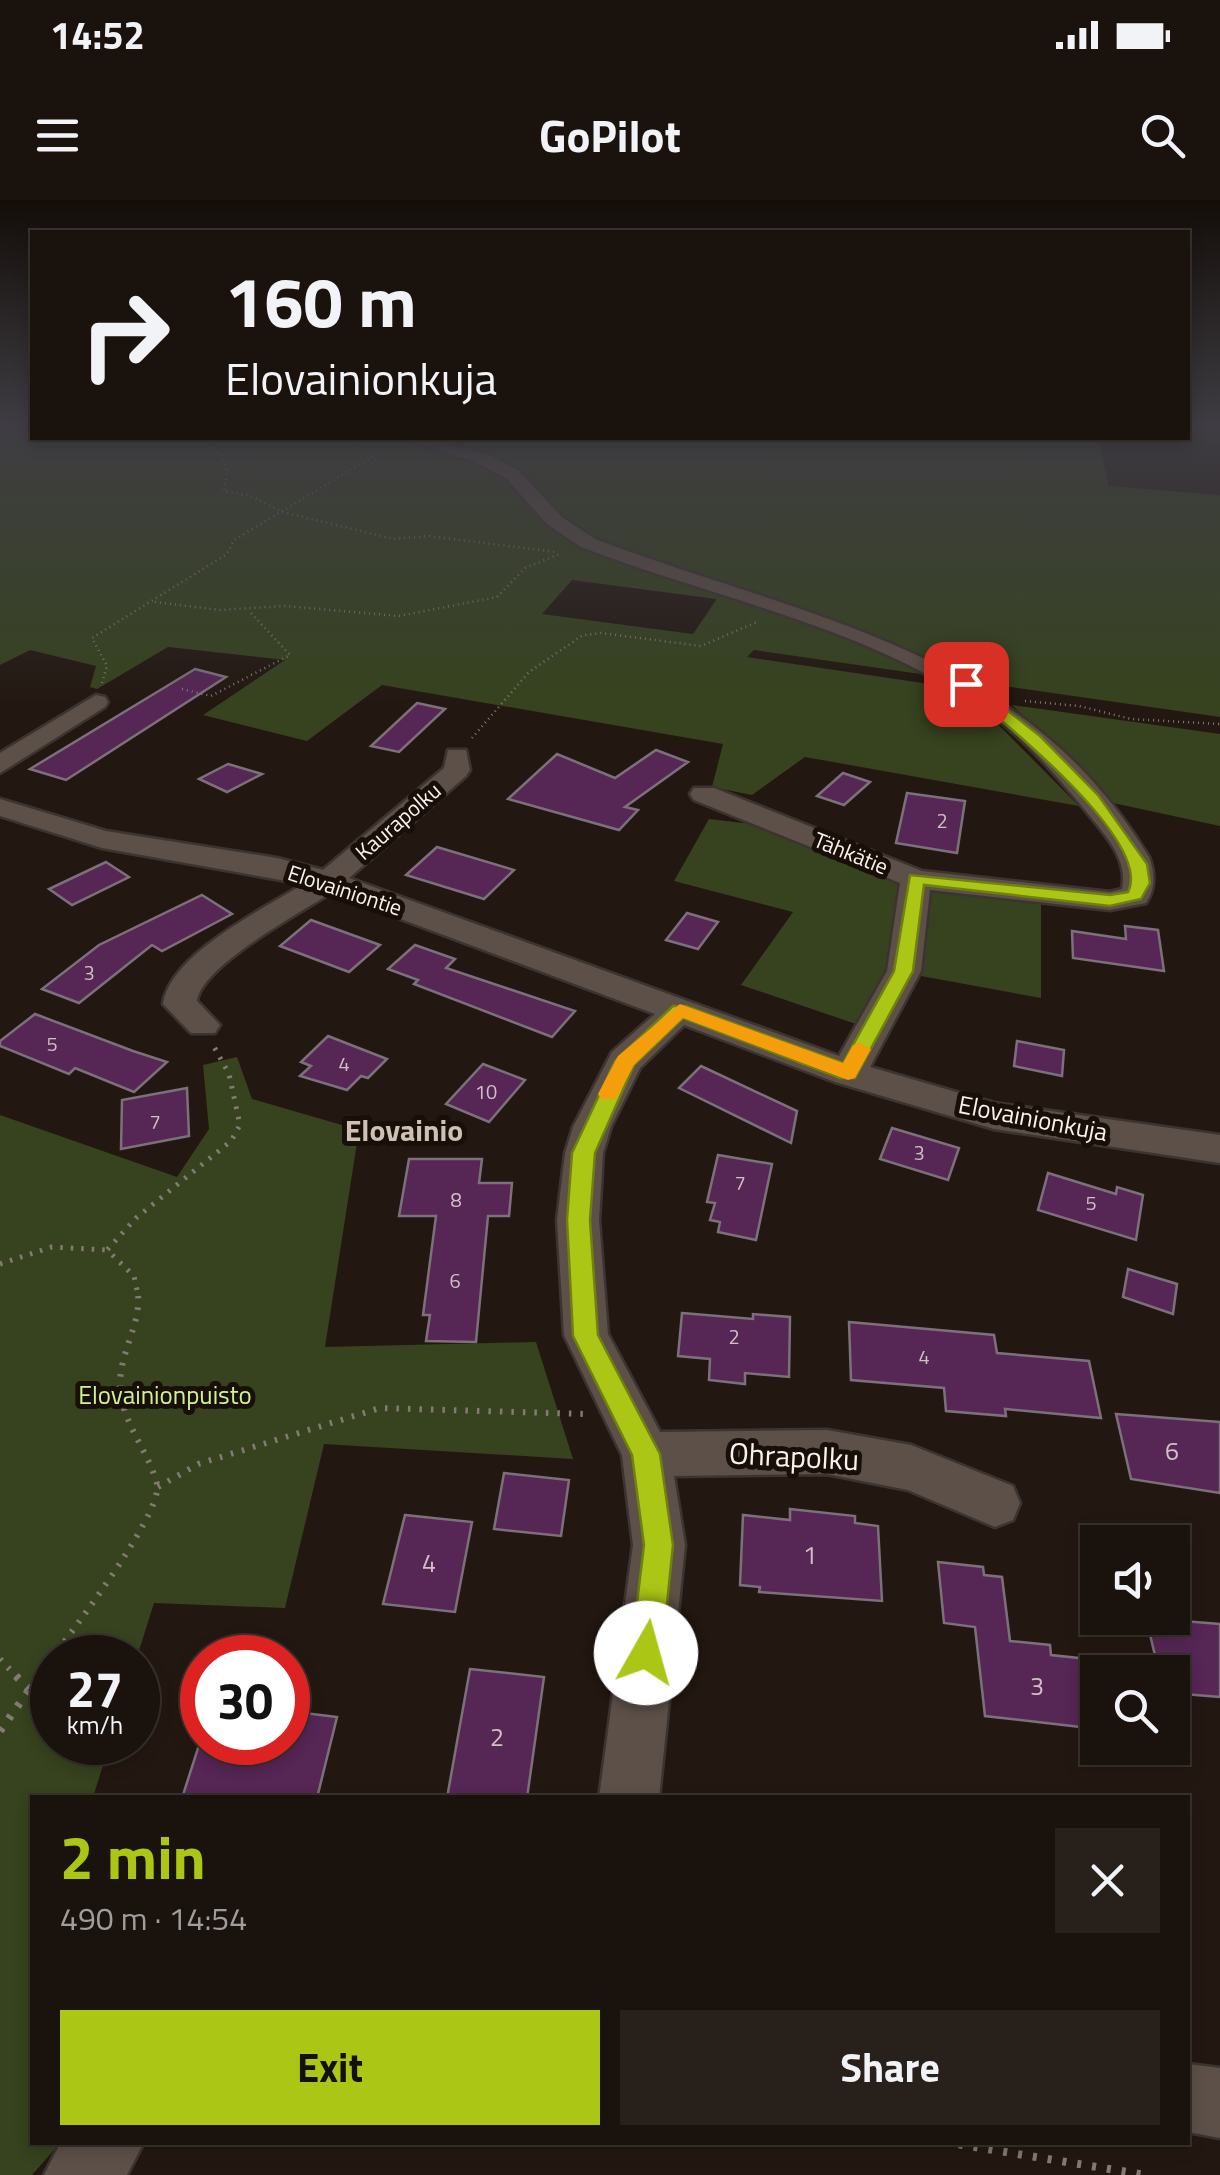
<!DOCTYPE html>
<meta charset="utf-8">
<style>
:root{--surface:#1a120d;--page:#27201b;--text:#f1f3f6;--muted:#9f9e9d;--line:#38322e;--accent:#abc615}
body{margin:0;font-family:"Titillium Web",sans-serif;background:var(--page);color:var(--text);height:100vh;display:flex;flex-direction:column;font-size:38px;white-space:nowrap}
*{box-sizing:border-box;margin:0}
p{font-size:32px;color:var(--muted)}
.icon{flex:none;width:55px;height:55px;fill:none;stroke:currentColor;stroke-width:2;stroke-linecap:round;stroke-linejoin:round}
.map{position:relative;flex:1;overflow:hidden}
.sheet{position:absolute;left:30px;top:1595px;width:1160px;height:350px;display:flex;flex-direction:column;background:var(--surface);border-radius:0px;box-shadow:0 5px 15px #0003,0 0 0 2px var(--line)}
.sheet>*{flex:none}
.guide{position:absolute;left:30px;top:30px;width:1160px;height:210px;border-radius:0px;box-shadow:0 5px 15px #0003,0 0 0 2px var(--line);background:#1a120d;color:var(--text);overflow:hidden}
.buttons{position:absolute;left:1080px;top:1325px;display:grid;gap:20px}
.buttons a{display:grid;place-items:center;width:110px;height:110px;border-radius:0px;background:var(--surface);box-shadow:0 5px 15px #0003,0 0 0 2px var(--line);font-size:50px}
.speed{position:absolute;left:30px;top:1435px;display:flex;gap:20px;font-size:50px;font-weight:700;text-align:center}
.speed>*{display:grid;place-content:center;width:130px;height:130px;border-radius:50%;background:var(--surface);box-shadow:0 5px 15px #0003,0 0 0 2px var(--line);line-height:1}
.speed small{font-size:25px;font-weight:400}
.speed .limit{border:15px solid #d22;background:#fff;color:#111}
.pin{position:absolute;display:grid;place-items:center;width:85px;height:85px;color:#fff;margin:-42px;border-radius:20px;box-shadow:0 5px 15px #0006}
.me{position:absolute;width:110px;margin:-55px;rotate:7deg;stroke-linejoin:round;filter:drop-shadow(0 0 8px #0008)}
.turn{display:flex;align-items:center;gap:35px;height:210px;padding:0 30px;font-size:45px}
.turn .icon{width:130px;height:130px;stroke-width:2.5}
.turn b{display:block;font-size:70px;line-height:85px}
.round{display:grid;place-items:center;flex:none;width:105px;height:105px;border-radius:0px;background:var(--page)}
.headline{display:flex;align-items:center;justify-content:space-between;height:170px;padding:0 30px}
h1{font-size:60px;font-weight:700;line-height:75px;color:var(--accent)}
.primary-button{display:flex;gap:20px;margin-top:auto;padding:20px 30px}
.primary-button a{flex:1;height:115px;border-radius:0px;background:var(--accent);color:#111;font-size:40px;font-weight:700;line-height:115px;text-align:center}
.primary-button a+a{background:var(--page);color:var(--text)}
.status{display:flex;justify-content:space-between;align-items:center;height:70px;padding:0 50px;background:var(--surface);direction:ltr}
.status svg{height:28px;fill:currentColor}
header{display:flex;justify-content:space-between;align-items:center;height:130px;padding:0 30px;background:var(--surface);font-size:45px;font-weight:700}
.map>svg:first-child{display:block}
</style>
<div class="status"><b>14:52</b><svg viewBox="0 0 49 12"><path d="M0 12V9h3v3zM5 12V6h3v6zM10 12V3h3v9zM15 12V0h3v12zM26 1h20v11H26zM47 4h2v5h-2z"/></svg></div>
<header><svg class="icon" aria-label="menu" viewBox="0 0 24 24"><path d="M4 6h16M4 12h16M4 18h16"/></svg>GoPilot<svg class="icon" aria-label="search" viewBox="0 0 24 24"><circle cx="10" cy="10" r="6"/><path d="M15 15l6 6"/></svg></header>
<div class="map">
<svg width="1220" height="1975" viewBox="0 0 1220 1975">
<rect width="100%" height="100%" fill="#231811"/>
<g fill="#36431e" fill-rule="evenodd">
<path d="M0,227H32V238H1098L1109,286L1220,295V517L754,450L747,457L963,489L1079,606L805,557L752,595L712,587L723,544L382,485L307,541L203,515L285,460L168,447L97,489L90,487L96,466L30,450L0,465ZM572,380L716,399V400L693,434L542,414Z"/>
<polygon points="1012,505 1220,534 1220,626 1113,603"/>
<polygon points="709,619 760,625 901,681 892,769 859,825 741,785 793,712 674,681"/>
<polygon points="929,688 1041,701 1041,798 921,776"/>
<polygon points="237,857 252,899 359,930 325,1147 536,1142 573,1259 324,1244 285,1408 154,1403 137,1457 52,1458 52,1542 110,1543 93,1597 32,1598 32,1942 60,1943 32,1975 0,1975 0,915 177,977 209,929 203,865"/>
</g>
<g fill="#562655" stroke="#7c707b" stroke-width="2.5">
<polygon points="195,469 226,477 66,580 30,569"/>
<polygon points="417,503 445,509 399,552 371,546"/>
<polygon points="656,550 688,562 625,607 638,610 619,630 508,599 557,554 615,578"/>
<polygon points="228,564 262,574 227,592 199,579"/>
<polygon points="843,573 870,582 844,605 817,596"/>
<polygon points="907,593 965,601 957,653 896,643"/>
<polygon points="437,647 514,670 484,699 406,675"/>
<polygon points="106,662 129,677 72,705 49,689"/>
<polygon points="202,695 232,714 162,751 152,745 79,803 42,789 99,745"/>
<polygon points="687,713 718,722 698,749 666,740"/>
<polygon points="311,720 380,745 349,772 280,746"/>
<polygon points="1125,726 1158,730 1164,771 1073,758 1072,731 1126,739"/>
<polygon points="415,745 455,759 446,768 575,811 552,837 414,784 418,780 388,769"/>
<polygon points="35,814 133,851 167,862 134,892 75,868 69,874 0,846 0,841"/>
<polygon points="328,836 351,845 387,859 368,878 361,876 347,890 300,876 311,866 301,862"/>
<polygon points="1017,841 1064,850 1062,876 1014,866"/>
<polygon points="483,864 525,880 489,922 446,904"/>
<polygon points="701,866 797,911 791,943 679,888"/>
<polygon points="187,888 189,936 121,949 122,900"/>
<polygon points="892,928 959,948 948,980 880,959"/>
<polygon points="718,955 772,964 756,1040 718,1032 720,1022 710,1020 715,1003 707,1002"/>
<polygon points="409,959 482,959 479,983 512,983 509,1016 488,1016 476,1142 426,1141 430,1115 423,1115 436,1016 399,1016"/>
<polygon points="1048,973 1116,994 1117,987 1143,995 1136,1040 1038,1010"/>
<polygon points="1128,1069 1177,1084 1173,1114 1123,1097"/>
<polygon points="682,1113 753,1119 753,1114 790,1117 789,1177 745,1173 745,1184 709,1180 710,1159 678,1156"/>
<polygon points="849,1122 994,1135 997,1153 1089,1161 1101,1218 1005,1209 1006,1216 946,1211 944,1188 851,1180"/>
<polygon points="1116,1214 1220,1222 1220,1293 1131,1279"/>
<polygon points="504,1273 569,1280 561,1336 494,1329"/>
<polygon points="790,1309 855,1316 855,1323 878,1326 882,1401 759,1392 760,1387 740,1385 743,1315 790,1320"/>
<polygon points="405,1315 472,1322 455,1412 383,1404"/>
<polygon points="938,1362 983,1367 984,1375 1002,1377 1010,1441 1050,1445 1051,1455 1088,1459 1098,1529 985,1516 975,1427 944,1423"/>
<polygon points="1146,1418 1220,1424 1220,1497 1172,1493 1172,1472 1159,1472"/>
<polygon points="470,1469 544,1477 527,1598 447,1598"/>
<polygon points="288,1511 337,1517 317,1598 182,1598 200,1542 288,1542"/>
</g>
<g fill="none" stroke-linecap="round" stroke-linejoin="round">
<defs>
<g id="minor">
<path d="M399,238H424L487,254L518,270L562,317L595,339C806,419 1021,446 1149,657C1155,673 1156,688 1146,703L1110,710L930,690L921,771L870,867L994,903L1220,935V963L994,929L835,882L684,825L640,868L611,927L603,953L599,1020L608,1134L660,1232L827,1230L911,1245L1013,1286L1020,1303L1013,1320L995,1327L908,1290L827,1274L674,1276L685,1345L659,1598H599L633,1345L622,1255L564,1135L557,1020L565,953L573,927L612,852L655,814L331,693C300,713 201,766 197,801L220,825L215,833H191L163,804C170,754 262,710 303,684L102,648L0,616V599L106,631L277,658L323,670L444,568L448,550H466L470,570L466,576L349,678L839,856L887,771L900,683L694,600L690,594L694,588H714L922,671L1110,692L1122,689C1129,658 1103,633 1085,610C1056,575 1026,540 989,513C870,427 716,399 581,347L548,325L506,278L475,262Z"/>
<polygon points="96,495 105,497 108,502 105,507 0,573 0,553"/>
<polygon points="1188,1864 1220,1868 1220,1938 1188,1932"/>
<polygon points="61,1942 144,1942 127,1975 44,1975"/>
</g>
</defs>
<use href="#minor" stroke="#3c3430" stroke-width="5"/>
<g stroke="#837a74" stroke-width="2.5" stroke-dasharray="1 4" stroke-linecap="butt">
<polyline points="191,238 221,254 227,271 224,291 251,296 282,312 394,339 428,336 557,352"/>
<polyline points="295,238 311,240"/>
<polyline points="155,402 220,410 285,406 399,416 497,397 525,368 562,353"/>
<polyline points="102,483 107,466 92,438 227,354 234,340 377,254 369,242 312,240"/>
<polyline points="182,489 211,496 290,455 250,412"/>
<polyline points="1025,501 1079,506 1131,519 1220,524"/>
<polyline points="472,538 529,472 583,435 601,433 701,446 757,422"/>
</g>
<g stroke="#837a74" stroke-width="5" stroke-dasharray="2.5 8" stroke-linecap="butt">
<polyline points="0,1064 52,1047 107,1050"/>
<polyline points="137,1090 134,1076 107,1050 136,1018 231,941 240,925 229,874 213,845"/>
</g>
<g stroke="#837a74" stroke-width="6" stroke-dasharray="2.5 9" stroke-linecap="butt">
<polyline points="158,1287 198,1264 380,1208 586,1214"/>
<polyline points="0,1459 18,1478"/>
<path d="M37,1478C60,1447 164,1314 157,1284C148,1249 121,1223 120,1184C120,1150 144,1120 137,1088"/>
</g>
<g stroke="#837a74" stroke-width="8" stroke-dasharray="4 11" stroke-linecap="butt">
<polyline points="16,1476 29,1489"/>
<polyline points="0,1531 39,1476"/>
<polyline points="944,1942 1146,1975"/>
</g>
<use href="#minor" fill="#5d5048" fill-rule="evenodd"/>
</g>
<linearGradient id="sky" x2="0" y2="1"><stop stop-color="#130d09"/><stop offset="0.45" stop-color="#3f3d43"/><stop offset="1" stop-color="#3f3d43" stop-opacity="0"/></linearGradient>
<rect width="1220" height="504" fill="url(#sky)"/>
<path fill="#abc615" stroke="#6f810e" stroke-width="2.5" d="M961,482H971L1040,536L1098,595L1147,664L1150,683L1141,699L1110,706L924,685L913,771L855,878H840L683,818L634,865L595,953L590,1020L598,1135L660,1254L673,1345L662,1453L657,1464L646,1469L635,1464L631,1453L644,1345L632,1255L573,1136L567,1020L572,953L615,861L673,806H686L843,863L894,771L910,675L1110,695L1128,692C1154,641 998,517 961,487Z"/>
<polygon fill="#f59e0b" points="680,804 843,863 853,845 860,843 871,849 855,878 848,880 683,818 634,865 616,899 601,899 598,894 618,856"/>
<g text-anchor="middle" stroke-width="10" stroke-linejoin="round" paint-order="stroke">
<g font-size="20" fill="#d1bfc7">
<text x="942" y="628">2</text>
<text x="89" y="780">3</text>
<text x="52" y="851">5</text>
<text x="344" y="871">4</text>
<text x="486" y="899">10</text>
<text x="155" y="929">7</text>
<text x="919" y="960">3</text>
<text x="740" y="990">7</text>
<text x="456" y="1007">8</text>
<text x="1091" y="1010">5</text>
<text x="455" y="1088">6</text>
<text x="734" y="1144">2</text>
<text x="924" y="1164">4</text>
</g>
<g font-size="22" fill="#faf2ed" stroke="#190f09">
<text transform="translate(398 621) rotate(-41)" y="8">Kaurapolku</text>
<text transform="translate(851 653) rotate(22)" y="8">Tähkätie</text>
<text transform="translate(345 690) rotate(18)" y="8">Elovainiontie</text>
</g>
<g font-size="25" fill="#faf2ed" stroke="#190f09">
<text transform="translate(1033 918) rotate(11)" y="9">Elovainionkuja</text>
</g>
<g font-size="25" fill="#d0f293" stroke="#190f09">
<text x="165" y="1204">Elovainionpuisto</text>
</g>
<g font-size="25" fill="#d1bfc7">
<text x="1172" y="1260">6</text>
<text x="810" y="1364">1</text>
<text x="429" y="1372">4</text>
<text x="1037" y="1495">3</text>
<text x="497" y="1546">2</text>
</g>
<g font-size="30" font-weight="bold" fill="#cfc0b6" stroke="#190f09">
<text x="404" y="941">Elovainio</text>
</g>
<g font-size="30" fill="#faf2ed" stroke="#190f09">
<text transform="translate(794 1257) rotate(3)" y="10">Ohrapolku</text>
</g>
</g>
</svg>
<div class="buttons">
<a><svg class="icon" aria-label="sound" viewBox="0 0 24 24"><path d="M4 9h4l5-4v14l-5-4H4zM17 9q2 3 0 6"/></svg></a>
<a><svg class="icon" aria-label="search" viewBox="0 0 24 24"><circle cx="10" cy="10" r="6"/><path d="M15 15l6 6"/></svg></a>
</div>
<div class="speed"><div>27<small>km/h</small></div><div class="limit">30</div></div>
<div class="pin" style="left:966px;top:484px;background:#d93025"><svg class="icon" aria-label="arrive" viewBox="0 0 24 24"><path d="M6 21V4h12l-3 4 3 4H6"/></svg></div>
<svg class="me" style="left:646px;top:1453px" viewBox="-20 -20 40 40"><circle r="19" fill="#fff"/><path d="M0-13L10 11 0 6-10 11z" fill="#abc615"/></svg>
<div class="guide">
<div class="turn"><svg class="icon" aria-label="right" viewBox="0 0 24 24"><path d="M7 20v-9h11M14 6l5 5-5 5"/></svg><div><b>160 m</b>Elovainionkuja</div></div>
</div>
<section class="sheet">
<div class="headline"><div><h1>2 min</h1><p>490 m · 14:54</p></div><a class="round"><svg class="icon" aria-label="close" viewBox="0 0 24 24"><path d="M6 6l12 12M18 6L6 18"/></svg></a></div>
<div class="primary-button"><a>Exit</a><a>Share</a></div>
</section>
</div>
